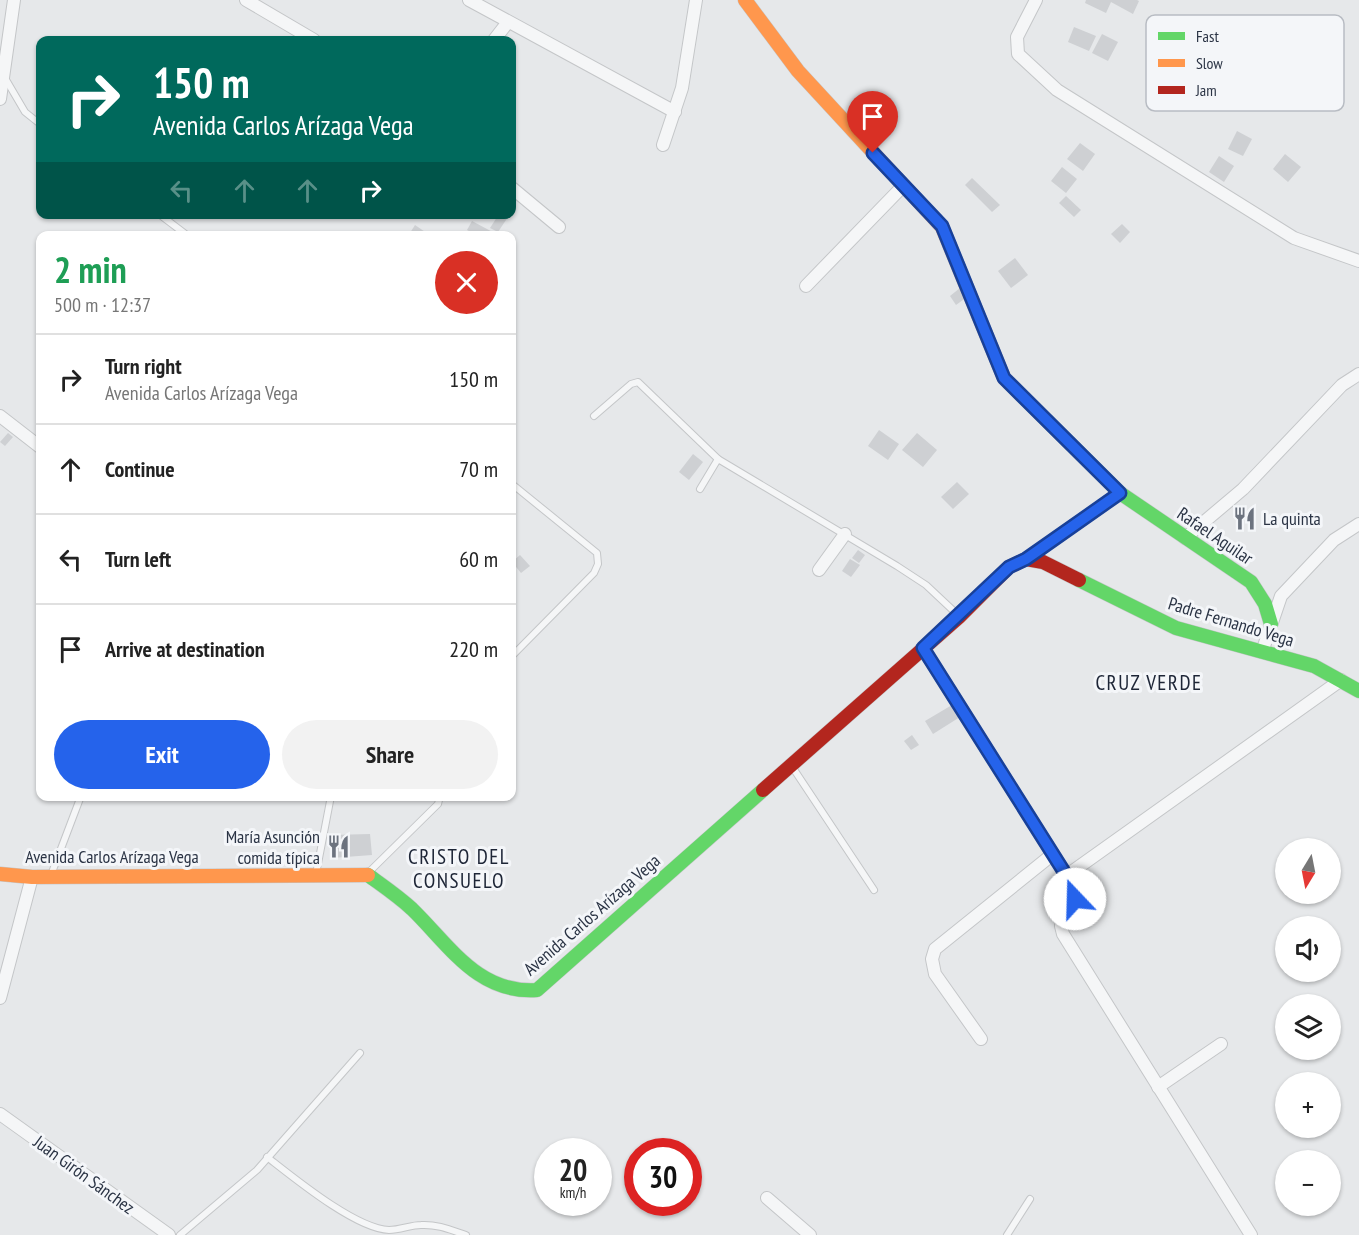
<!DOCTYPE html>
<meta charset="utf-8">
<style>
:root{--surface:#fff;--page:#f2f2f2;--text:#222;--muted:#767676;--line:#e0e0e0;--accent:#2563eb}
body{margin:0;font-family:"PT Sans Narrow",sans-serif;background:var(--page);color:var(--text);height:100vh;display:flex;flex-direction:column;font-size:22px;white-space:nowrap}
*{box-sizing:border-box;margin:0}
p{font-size:20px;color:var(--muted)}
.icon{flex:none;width:33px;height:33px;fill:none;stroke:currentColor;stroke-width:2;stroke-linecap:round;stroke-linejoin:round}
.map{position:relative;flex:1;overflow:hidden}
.drawer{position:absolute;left:36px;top:231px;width:480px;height:570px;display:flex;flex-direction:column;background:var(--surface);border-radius:12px;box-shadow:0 2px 4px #0004}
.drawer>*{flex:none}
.banner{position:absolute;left:36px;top:36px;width:480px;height:183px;border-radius:12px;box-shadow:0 2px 4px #0004;background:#00695c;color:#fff;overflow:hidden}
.needle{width:39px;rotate:190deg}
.buttons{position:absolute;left:1275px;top:838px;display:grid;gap:12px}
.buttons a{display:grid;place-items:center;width:66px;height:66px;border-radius:50%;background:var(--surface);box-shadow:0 2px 4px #0004;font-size:30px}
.speed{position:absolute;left:534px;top:1138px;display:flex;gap:12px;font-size:30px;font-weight:700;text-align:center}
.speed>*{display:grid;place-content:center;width:78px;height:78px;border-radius:50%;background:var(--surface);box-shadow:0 2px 4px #0004;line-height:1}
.speed small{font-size:15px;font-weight:400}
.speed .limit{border:9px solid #d22;background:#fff;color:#111}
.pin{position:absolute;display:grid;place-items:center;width:51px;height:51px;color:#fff;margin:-62px -26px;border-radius:50% 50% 50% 0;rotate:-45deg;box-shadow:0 0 6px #0007}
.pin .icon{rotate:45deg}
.me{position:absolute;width:66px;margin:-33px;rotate:339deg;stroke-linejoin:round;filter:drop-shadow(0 0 4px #0008)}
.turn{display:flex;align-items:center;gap:21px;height:126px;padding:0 18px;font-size:27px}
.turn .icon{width:78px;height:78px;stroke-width:2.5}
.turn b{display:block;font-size:42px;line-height:51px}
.lanes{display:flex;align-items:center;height:57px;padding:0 18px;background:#0003;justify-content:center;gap:30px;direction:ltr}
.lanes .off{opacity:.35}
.round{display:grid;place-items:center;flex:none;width:63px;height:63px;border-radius:32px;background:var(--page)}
.summary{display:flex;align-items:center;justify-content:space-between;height:102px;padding:0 18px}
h1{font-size:36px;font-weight:700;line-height:45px;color:#1e9e55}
.button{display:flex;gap:12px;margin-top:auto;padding:12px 18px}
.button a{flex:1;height:69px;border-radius:36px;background:var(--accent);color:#fff;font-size:24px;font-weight:700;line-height:69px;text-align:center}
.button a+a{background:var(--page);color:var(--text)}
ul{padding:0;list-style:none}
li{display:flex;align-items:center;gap:18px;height:90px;padding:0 18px;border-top:2px solid var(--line)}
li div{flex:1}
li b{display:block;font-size:22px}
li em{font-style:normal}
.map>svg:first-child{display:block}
</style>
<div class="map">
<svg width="1359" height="1235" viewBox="0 0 1359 1235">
<rect width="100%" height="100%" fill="#e6e8ea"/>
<g fill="#ced0d3">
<polygon points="1086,0 1137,0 1139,1 1133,14 1111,2 1106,13 1085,3"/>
<polygon points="1074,27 1096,36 1089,51 1068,42"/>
<polygon points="1102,34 1118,42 1108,61 1092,53"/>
<polygon points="1237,131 1252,139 1243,156 1228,149"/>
<polygon points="1080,143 1095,154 1083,171 1067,159"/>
<polygon points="1285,154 1301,167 1288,182 1273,169"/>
<polygon points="1219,156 1234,166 1224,182 1209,172"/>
<polygon points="1062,167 1077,179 1066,193 1051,181"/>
<polygon points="972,178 1000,205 992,212 965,185"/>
<polygon points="1066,196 1081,210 1074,217 1059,203"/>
<polygon points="499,214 508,217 498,232 490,228"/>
<polygon points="472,221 500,236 478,236 467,230"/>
<polygon points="1122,224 1130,232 1120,243 1111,234"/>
<polygon points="415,225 431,236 408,236"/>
<polygon points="1015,258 1028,275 1011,288 998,271"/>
<polygon points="960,288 967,297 956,305 950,296"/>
<polygon points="879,430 899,444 888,460 868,446"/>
<polygon points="8,433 13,437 5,446 0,442"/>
<polygon points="917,433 937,450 923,467 902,450"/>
<polygon points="693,454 703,462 689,480 679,472"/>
<polygon points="957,482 969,494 953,509 941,497"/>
<polygon points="858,550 865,555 859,563 852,558"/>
<polygon points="520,555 530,566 521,573 512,562"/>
<polygon points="850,559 860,565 851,577 842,571"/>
<polygon points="952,705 960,717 933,734 925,721"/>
<polygon points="912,735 919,745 911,750 904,741"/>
<polygon points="370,834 372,855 332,858 331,835"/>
</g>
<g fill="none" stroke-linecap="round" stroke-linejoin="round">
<defs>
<g id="lane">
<polyline points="5,78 25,112 40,124"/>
<polyline points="159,214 188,236"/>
<polyline points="594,416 631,384 638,382 718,459"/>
<polyline points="512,484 597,553 598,564 594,573 512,656"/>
<polyline points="700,489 718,459 897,566 926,585 959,616"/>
<polyline points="791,765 874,890"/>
<polyline points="316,874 331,796"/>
<polyline points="367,874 438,804 440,796"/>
<polyline points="51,875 81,796"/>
<path d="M267,1157C294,1178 356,1229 389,1230C400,1230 411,1225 421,1225C437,1224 451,1230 466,1235"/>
<polyline points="180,1235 257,1170 360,1053"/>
<polyline points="1007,1235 1030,1199"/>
</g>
<g id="street">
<polyline points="246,0 314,40"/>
<polyline points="469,0 675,112"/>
<polyline points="1036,0 1017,37 1018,54 1057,90 1294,238 1359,261"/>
<polyline points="494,40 508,22"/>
<polyline points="0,99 14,0"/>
<polyline points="663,145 682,88 696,0"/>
<polyline points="512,188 559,227"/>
<polyline points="806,286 904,185"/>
<polyline points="0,416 40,447"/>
<polyline points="1185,538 1243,489 1342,385 1359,374"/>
<polyline points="1026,559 1120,493"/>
<polyline points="819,570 845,534"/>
<polyline points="923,648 1073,886 1075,899 1061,926 1063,934 1251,1235"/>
<polyline points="1262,652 1281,596 1334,540 1359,524"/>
<polyline points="1066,876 1341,680"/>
<polyline points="0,998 32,877"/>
<polyline points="981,1039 935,974 932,959 935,949 1053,854"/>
<polyline points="1158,1087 1221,1044"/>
<polyline points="0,1114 169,1235"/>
<polyline points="767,1198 810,1235"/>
</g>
<g id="fast">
<polyline points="1009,383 1120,493 1251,582 1265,604 1271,624"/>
<polyline points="1079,580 1176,628 1314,666 1359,691"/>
<path d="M368,875C383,886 398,896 412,909C450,946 478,994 537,990L763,790"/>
</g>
<g id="slow">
<polyline points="745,0 798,71 942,227 1004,378 1009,383"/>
<polyline points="0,874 32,877 368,875"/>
</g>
<polyline id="jam" points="763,790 959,617 1009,567 1026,559 1043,562 1079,580"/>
</defs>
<use href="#lane" stroke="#c4c6c8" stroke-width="8"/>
<use href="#street" stroke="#c4c6c8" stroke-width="14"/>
<use href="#fast" stroke="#c4c6c8" stroke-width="15"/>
<use href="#slow" stroke="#c4c6c8" stroke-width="15"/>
<use href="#jam" stroke="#c4c6c8" stroke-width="15"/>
<use href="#lane" stroke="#f5f6f7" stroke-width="6"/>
<use href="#street" stroke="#f5f6f7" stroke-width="12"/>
<use href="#fast" stroke="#63d668" stroke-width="14"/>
<use href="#slow" stroke="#ff974d" stroke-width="14"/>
<use href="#jam" stroke="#b3261e" stroke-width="14"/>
</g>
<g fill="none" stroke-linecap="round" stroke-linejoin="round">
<defs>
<polyline id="route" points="873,153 942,226 1004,378 1120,493 1026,559 1009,567 923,648 1073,886 1075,899"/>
</defs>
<use href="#route" stroke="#184099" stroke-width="15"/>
<use href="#route" stroke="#2563eb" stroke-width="10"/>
</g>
<defs>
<symbol id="restaurant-bare" viewBox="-9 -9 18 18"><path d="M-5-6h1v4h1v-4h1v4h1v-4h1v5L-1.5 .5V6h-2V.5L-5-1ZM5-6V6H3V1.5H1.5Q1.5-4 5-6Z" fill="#6c737f" stroke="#f4f6f9" stroke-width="2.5" paint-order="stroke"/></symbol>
</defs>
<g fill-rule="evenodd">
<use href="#restaurant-bare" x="1228" y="502" width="33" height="33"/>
<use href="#restaurant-bare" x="322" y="830" width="33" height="33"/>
</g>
<g text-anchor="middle" stroke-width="6" stroke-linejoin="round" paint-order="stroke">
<g font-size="18" fill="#2b3445" stroke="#f4f6f9" text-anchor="start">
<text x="1263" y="525">La quinta</text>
<text x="320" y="843" text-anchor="end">María Asunción<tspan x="320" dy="21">comida típica</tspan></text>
</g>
<g font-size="18" fill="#2b3445" stroke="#f4f6f9">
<text transform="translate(1215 536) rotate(34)" y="6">Rafael Aguilar</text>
<text transform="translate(1231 622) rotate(17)" y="6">Padre Fernando Vega</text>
<text x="112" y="863">Avenida Carlos Arízaga Vega</text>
<text transform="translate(592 915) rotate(-41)" y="6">Avenida Carlos Arízaga Vega</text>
<text transform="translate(84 1175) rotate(36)" y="6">Juan Girón Sánchez</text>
</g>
<g font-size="21" letter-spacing="1.5" fill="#1d2536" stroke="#f4f6f9">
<text x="1149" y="690">CRUZ VERDE</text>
<text x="459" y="864">CRISTO DEL<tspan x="459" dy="24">CONSUELO</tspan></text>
</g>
</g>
<rect x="1146" y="15" width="198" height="96" rx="9" fill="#f4f6f9" stroke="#b8bcc3" stroke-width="1.5"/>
<rect x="1158" y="32" width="27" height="8" fill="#63d668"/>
<rect x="1158" y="59" width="27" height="8" fill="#ff974d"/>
<rect x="1158" y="86" width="27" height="8" fill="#b3261e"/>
<g font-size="16" fill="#2b3445">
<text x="1196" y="42">Fast</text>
<text x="1196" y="69">Slow</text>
<text x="1196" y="96">Jam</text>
</g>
</svg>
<div class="buttons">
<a><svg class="needle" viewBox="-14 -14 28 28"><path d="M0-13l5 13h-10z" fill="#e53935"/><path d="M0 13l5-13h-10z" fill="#767676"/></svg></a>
<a><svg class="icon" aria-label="sound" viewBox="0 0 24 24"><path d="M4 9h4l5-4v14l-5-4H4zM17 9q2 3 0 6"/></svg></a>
<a><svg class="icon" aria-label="layers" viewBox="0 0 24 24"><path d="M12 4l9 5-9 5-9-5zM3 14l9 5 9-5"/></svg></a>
<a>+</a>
<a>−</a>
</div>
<div class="speed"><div>20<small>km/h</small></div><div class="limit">30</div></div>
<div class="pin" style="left:873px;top:153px;background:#d93025"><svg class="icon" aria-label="arrive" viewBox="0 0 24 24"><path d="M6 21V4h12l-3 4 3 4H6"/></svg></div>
<svg class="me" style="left:1075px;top:899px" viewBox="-20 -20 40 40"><circle r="19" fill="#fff"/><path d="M0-13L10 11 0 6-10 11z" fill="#2563eb"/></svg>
<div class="banner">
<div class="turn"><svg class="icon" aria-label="right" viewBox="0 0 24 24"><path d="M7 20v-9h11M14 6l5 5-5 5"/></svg><div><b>150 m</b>Avenida Carlos Arízaga Vega</div></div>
<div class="lanes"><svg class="icon off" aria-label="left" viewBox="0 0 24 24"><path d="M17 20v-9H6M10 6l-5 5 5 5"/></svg><svg class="icon off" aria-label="ahead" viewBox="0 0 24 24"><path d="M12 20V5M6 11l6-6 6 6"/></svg><svg class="icon off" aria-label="ahead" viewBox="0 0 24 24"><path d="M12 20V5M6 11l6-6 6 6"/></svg><svg class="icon" aria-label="right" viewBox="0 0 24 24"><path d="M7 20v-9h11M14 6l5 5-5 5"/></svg></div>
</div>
<section class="drawer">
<div class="summary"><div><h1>2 min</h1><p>500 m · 12:37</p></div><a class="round" style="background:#d93025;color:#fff"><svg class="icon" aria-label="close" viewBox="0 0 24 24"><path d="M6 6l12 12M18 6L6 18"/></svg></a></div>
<ul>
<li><svg class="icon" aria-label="right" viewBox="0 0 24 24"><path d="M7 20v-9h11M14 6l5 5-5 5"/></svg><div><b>Turn right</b><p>Avenida Carlos Arízaga Vega</p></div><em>150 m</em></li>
<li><svg class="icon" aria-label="ahead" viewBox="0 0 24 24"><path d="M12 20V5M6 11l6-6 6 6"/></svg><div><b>Continue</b></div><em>70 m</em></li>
<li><svg class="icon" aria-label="left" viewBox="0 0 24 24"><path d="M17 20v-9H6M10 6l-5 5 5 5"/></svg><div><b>Turn left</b></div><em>60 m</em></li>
<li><svg class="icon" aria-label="arrive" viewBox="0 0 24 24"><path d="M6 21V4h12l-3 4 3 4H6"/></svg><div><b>Arrive at destination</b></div><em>220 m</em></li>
</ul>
<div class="button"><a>Exit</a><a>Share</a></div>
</section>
</div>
